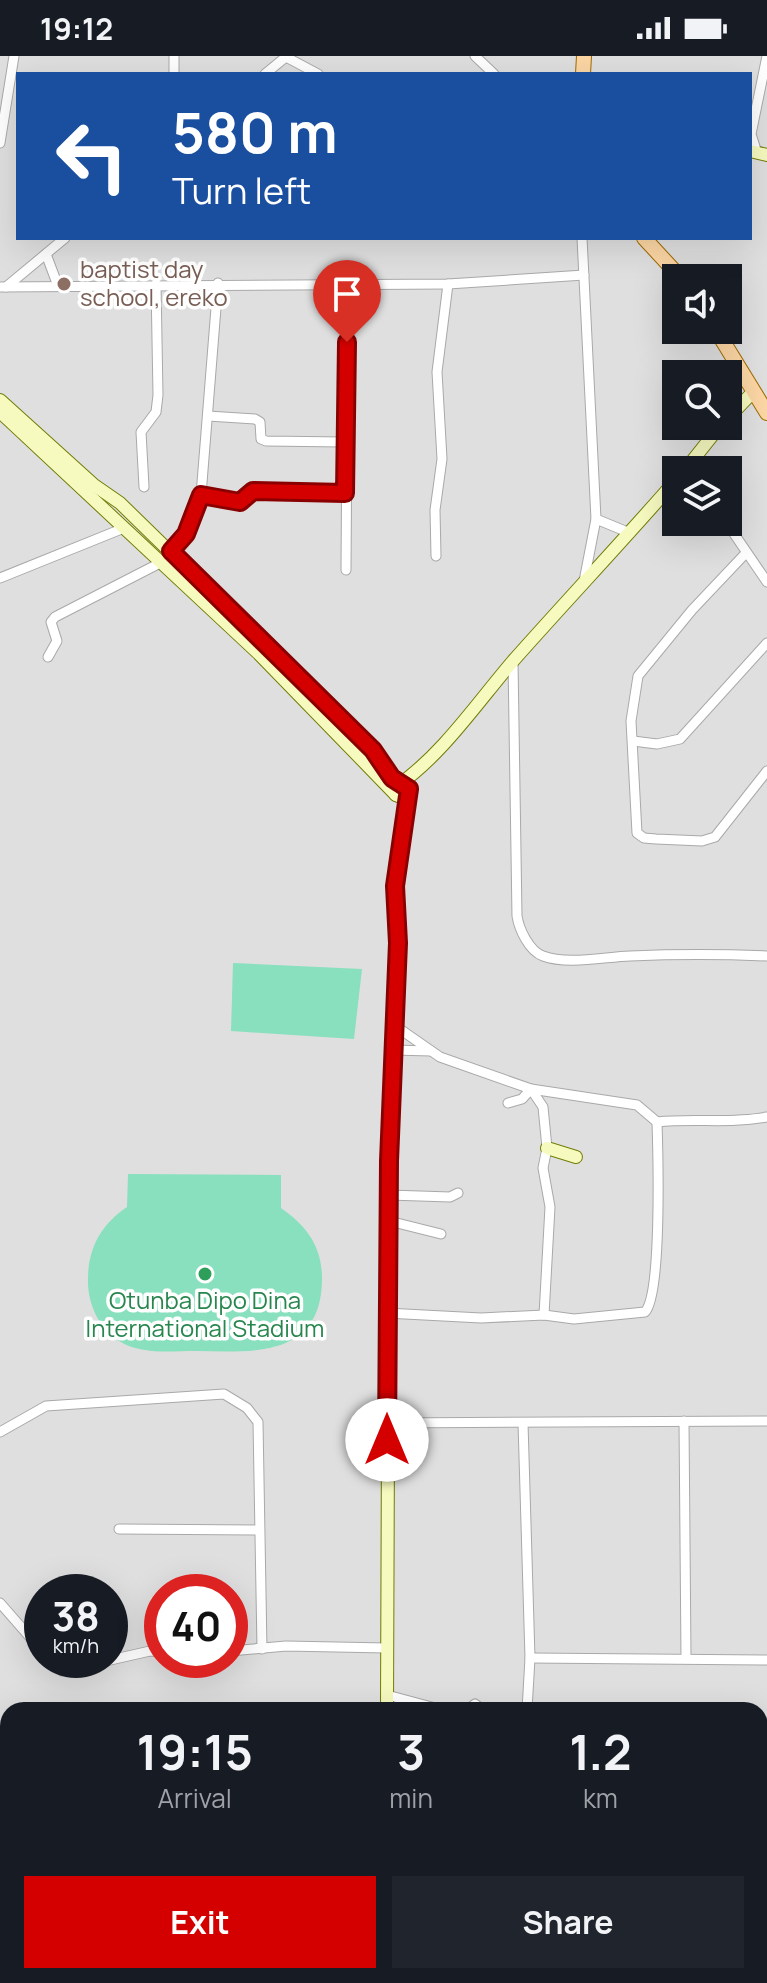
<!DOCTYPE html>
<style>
:root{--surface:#171b24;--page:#20242c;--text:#f1f3f6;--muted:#9ea1a6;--accent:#d40000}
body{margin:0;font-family:Manrope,sans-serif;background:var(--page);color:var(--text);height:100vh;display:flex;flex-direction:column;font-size:30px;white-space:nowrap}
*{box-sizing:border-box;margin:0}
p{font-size:26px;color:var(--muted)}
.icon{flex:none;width:44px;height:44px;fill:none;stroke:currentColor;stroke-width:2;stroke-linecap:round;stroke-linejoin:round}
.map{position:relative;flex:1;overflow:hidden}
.details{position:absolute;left:0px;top:1646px;width:768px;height:282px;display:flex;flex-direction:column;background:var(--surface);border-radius:24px 24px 0 0;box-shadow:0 8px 32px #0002}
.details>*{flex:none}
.banner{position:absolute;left:16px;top:16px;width:736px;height:168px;border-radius:0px;box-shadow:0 8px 32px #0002;background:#1a4fa0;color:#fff;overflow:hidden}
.buttons{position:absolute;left:662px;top:208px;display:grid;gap:16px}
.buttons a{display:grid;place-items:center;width:80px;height:80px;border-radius:0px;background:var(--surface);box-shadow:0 8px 32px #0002;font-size:40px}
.speed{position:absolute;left:24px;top:1518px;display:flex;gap:16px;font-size:40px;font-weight:700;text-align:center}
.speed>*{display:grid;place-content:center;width:104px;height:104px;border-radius:50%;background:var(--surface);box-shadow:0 8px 32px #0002;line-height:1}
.speed small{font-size:20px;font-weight:400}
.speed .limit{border:12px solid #d22;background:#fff;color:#111}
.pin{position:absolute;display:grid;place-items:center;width:68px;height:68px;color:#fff;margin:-82px -34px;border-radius:50% 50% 50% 0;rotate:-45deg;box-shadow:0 0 8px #0007}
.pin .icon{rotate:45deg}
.me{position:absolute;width:88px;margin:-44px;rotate:0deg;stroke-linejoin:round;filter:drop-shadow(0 0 6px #0008)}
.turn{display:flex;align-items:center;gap:28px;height:168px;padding:0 24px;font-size:36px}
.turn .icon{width:104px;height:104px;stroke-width:2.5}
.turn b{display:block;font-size:56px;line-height:68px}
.eta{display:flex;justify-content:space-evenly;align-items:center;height:136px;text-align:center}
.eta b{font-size:48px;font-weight:700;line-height:56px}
.primary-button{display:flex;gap:16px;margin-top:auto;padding:16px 24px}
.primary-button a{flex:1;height:92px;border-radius:0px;background:var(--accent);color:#fff;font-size:32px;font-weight:700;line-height:92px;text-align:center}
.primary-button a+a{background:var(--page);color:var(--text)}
.status{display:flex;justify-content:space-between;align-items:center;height:56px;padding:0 40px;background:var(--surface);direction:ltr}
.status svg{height:22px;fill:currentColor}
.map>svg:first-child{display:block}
</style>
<div class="status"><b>19:12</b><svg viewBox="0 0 49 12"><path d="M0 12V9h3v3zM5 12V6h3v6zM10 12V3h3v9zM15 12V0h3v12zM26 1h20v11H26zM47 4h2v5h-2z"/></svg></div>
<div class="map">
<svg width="767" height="1927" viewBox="0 0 767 1927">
<rect width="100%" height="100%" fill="#f2efe9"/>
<path fill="#e0dfdf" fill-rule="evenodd" d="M0,0H767V1927H0ZM18,18H750V182H18ZM676,222H728V274H676ZM676,318H728V370H676ZM676,414H728V466H676ZM42,1536H110V1604H42ZM162,1536H230V1604H162ZM8,1654H760V1920H8Z"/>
<g fill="#88e0be">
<polygon points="233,907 362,913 354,983 231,975"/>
<path d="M128,1118L281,1119V1152C307,1170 322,1191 322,1222C322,1302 254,1296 196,1295C171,1295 141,1299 119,1285C99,1272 89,1250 88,1228C87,1194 100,1169 127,1151Z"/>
</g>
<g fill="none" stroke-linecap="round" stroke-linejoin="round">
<defs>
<g id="street">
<polyline points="475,0 494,18"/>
<polyline points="286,1 318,18"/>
<polyline points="174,18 174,0"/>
<polyline points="265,18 287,0"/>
<polyline points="0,87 14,0"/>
<polyline points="757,97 751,78 767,0"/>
<polyline points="582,182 596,463 584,525"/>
<polyline points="46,198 58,230"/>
<polyline points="0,231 448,228 584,219"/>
<polyline points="6,231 65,182"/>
<polyline points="208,360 255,363 260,366 261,383 266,385 344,386"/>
<polyline points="144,431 141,376 156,356 158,339 156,228"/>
<polyline points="201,439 240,446 253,435 345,437"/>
<polyline points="596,463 630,477"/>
<polyline points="726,466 767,526"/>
<polyline points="171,495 186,478 201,439 218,227"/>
<polyline points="745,498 692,554 638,620 631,665 637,777 644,782 656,783 702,785 715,781 767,715"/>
<polyline points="436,500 435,454 442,403 437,316 448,228"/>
<polyline points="346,514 348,226"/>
<polyline points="0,522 124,472"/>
<polyline points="48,601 57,585 51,566 55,561 160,507"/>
<path d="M513,605L517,860C519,873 529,895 543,900C567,909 604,901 630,900C676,898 721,898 767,900"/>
<polyline points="633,685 657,688 680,683 767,587"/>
<path d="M394,969L440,1001L531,1033L637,1049L657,1066C694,1062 730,1068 767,1061"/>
<polyline points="393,994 431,995"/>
<polyline points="508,1047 522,1043 531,1033 543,1051 547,1092 543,1112 550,1151 544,1259"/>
<polyline points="389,1139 450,1141 458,1137"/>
<polyline points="389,1165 441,1178"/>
<path d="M386,1257L481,1262L544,1259L574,1263L645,1256C662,1238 658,1097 657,1066"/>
<polyline points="684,1365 686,1602"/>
<polyline points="388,1367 767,1365"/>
<polyline points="523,1367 530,1602 527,1654"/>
<polyline points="0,1376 46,1350 224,1338 247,1352 258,1366 262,1593"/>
<polyline points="119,1473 259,1474"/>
<polyline points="0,1547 42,1595"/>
<polyline points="230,1595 286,1590 386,1592"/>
<polyline points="530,1602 767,1604"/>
<polyline points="52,1604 62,1615 150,1595 162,1596"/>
<polyline points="387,1639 443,1654"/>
<polyline points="467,1654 475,1648 483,1654"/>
<polyline points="760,1732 767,1729"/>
<polyline points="0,1734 8,1743"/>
<polyline points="262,1927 262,1920"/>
<polyline points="616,1927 642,1920"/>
</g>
<g id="secondary">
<polyline points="750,95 767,99"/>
<polyline points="0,344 94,429 120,447 373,694 399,729"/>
<polyline points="0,356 259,598 396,739"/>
<polyline points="728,362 753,336"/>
<polyline points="685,414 720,370"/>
<path d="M401,728L409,735L403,742L396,739L397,730C442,699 477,647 513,605C567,544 622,486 676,424"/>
<polyline points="547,1092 576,1101"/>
<polyline points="387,1654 389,1105 398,887 395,830 406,742"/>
<polyline points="385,1927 386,1920"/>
</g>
<g id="primary">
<polyline points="583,18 584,0"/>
<polyline points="644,182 681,222"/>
<polyline points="716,274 767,357"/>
</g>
</defs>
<use href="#street" stroke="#a9a9a9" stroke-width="11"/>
<use href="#secondary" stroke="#707d05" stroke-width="14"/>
<use href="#primary" stroke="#a06b00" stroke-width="16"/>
<use href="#street" stroke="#fff" stroke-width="9"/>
<use href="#secondary" stroke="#f7fabf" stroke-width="12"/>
<use href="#primary" stroke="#fcd6a4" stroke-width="14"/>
</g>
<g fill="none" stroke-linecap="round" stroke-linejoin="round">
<defs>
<polyline id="route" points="347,286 345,437 253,435 240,446 201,439 186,478 171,495 373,694 392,722 409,733 395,830 398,887 389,1105 387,1384"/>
</defs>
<use href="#route" stroke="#8a0000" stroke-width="20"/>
<use href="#route" stroke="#d40000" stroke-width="14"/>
</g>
<circle fill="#8d6e63" stroke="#fff" stroke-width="3" cx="64" cy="228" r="8"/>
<circle fill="#2e9e5b" stroke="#fff" stroke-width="3" cx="205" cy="1218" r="8"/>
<g text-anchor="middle" stroke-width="7" stroke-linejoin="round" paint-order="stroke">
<g font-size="24" fill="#785e54" stroke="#fff" text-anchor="start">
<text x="80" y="222">baptist day<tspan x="80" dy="28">school, ereko</tspan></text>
</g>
<g font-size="24" fill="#27864d" stroke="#fff">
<text x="205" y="1253">Otunba Dipo Dina<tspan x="205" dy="28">International Stadium</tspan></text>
</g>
</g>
</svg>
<div class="buttons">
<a><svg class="icon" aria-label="sound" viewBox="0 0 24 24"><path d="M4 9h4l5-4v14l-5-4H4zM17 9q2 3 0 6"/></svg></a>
<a><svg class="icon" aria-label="search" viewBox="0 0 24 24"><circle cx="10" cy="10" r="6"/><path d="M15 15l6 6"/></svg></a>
<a><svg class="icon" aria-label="layers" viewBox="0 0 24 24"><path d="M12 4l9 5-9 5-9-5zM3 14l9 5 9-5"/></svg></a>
</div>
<div class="speed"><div>38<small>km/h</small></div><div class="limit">40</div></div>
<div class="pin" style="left:347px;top:286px;background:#d93025"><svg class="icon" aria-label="arrive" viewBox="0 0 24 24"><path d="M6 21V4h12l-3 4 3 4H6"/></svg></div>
<svg class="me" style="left:387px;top:1384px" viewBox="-20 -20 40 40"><circle r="19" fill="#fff"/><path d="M0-13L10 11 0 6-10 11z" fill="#d40000"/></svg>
<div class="banner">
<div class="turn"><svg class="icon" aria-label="left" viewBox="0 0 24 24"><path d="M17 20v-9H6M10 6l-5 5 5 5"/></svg><div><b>580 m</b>Turn left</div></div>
</div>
<section class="details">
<div class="eta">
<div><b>19:15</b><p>Arrival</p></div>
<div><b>3</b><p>min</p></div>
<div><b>1.2</b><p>km</p></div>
</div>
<div class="primary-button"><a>Exit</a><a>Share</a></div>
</section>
</div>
